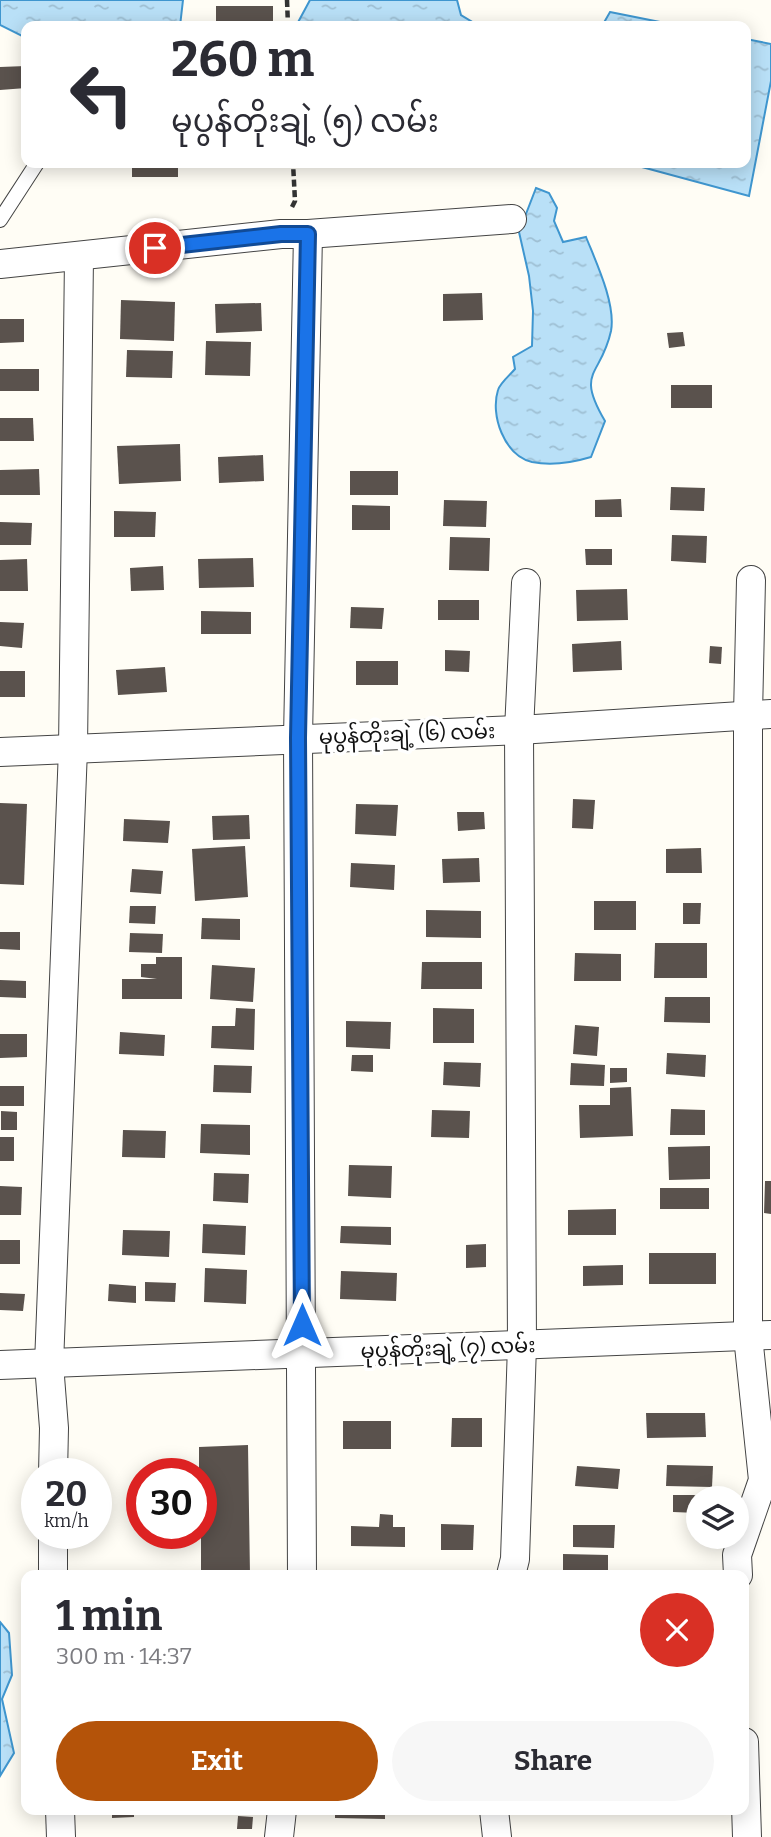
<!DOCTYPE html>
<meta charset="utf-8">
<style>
:root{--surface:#fff;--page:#f7f7f7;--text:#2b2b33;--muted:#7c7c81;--accent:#b45309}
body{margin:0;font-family:Bitter,"Noto Sans Myanmar",serif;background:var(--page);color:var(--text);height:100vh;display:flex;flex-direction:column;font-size:26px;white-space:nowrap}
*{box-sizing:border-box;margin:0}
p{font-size:23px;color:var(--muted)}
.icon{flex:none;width:38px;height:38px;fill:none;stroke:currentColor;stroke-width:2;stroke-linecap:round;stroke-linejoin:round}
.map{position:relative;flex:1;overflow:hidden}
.sheet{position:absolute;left:21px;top:1570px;width:728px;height:245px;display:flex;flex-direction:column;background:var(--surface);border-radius:14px;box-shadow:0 4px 18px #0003}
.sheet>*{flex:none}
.guide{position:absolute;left:21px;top:21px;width:730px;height:147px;border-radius:14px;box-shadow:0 4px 18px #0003;background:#fff;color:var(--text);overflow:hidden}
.buttons{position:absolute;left:686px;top:1486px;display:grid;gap:14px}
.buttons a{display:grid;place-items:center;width:63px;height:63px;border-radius:50%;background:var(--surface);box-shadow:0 4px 18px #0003;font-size:35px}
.speed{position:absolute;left:21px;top:1458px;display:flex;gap:14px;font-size:35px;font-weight:700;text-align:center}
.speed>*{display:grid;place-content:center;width:91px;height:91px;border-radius:50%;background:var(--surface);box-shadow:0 4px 18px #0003;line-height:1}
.speed small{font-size:18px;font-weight:400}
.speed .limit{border:10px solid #d22;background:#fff;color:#111}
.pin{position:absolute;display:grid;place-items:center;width:60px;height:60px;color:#fff;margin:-30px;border:4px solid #fff;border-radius:50%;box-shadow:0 2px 7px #0007}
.me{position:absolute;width:77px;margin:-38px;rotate:0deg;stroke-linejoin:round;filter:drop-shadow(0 0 5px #0008)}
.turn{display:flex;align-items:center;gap:24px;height:147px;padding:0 35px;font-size:32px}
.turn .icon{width:91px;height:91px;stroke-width:2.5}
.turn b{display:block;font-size:49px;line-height:60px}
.round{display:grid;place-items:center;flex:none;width:74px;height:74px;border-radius:37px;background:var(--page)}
.summary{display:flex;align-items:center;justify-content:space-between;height:119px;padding:0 35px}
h1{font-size:42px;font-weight:700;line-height:52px}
.primary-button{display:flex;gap:14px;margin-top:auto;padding:14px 35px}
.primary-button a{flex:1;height:80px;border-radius:42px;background:var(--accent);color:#fff;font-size:28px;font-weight:700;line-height:80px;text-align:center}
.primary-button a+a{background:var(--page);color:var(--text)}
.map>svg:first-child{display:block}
</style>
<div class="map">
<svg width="771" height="1837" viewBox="0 0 771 1837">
<defs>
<pattern id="water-ripples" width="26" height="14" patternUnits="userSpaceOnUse" patternTransform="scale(1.75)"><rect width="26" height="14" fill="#b9e0f7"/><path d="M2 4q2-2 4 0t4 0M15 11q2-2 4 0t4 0" fill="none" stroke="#9ebfd3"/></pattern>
</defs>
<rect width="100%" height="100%" fill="#fffdf5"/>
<g fill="url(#water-ripples)" stroke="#3f96cf" stroke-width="2">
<polygon points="0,0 183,0 180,26 26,26 26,38 0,25"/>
<polygon points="310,0 457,0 461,15 479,26 296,26"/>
<polygon points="610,12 680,26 602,26"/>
<polygon points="746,39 771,44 771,81 749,196 627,163 746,163"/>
<path d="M536,188L549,193L557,208L554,221L563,242L586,237C596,262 616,304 611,331C601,377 575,370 605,421L591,457C571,463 552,466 532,462C504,455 490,415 498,390C500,383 510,375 515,369L513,357L532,346L533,311L529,276L519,232Z"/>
<polygon points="0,1622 9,1633 12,1675 2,1699 14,1753 0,1776"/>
</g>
<g fill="#5a524d">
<rect x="216" y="6" width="57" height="20"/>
<polygon points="26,66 26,88 0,90 0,67"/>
<rect x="132" y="163" width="46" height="14"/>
<polygon points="237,163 255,163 255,166 237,165"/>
<polygon points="482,293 483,320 443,321 443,294"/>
<polygon points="121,300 175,302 174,341 120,339"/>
<polygon points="261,303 262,331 216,333 215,304"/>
<polygon points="0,319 24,319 24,342 0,343"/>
<polygon points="683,332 685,346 669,348 667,333"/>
<polygon points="206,341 251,342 250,376 205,375"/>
<polygon points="127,350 173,351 172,378 126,377"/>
<rect x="0" y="369" width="39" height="22"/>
<rect x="671" y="385" width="41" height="23"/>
<polygon points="0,418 33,418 34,441 0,441"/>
<polygon points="180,444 181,481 119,484 117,446"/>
<polygon points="263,455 264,481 219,483 218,457"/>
<polygon points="39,469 40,495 0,495 0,470"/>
<rect x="350" y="471" width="48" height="24"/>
<polygon points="671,487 705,488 704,511 670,510"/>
<polygon points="621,499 622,517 595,517 595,500"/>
<polygon points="444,500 487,501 486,527 443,526"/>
<polygon points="352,505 390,506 390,530 352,530"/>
<polygon points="114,511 156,512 155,537 114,537"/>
<polygon points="0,522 32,523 31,545 0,545"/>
<polygon points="672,535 707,536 706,563 671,561"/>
<polygon points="450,537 490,538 489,571 449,570"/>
<polygon points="585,549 612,549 612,565 586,565"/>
<polygon points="253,558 254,587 199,588 198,559"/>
<polygon points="27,559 28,591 0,591 0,560"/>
<polygon points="163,566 164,590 131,591 130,568"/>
<polygon points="627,589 628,620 577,621 576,590"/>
<rect x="438" y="600" width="41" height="20"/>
<polygon points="351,607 384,608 382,629 350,628"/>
<polygon points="201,611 251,612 251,634 201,634"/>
<polygon points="0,622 24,623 22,648 0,646"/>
<polygon points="621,641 622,670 573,672 572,644"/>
<polygon points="710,646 722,647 721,664 709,663"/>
<polygon points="445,650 470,651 469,672 445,671"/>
<rect x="356" y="661" width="42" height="24"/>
<polygon points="165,667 167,692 118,695 116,670"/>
<rect x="0" y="671" width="25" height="26"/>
<polygon points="573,799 595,800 593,829 572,828"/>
<polygon points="0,803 27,804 24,885 0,884"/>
<polygon points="356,804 398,805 396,836 355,834"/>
<polygon points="457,812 484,812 485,829 458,831"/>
<polygon points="249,815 250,839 213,840 212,816"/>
<polygon points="124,819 170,821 168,843 123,841"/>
<polygon points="245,846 248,897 195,901 192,849"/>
<polygon points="701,848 702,873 666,873 666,849"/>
<polygon points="479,858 480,882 443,883 442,859"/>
<polygon points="351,863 395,865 394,890 350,887"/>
<polygon points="132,869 163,871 161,894 130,892"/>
<rect x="594" y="901" width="42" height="29"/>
<polygon points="683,903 701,903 700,924 683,924"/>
<polygon points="130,906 156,906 155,924 129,923"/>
<polygon points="426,910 481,911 481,938 426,937"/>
<polygon points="202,918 240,919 240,940 201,939"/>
<polygon points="0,932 20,932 20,950 0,949"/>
<polygon points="130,933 163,934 162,953 129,952"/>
<polygon points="655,943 707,943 707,978 654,978"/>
<polygon points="575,953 621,954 621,981 574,981"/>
<polygon points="156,957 182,957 182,999 122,999 122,979 157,979 141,977 141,964 156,964"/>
<polygon points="422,962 482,962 482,989 421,989"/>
<polygon points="212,965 255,968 253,1002 210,999"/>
<polygon points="0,980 26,981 26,998 0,997"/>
<polygon points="665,997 710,997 710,1023 664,1022"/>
<polygon points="236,1008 255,1009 254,1050 211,1048 212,1026 235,1026"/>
<polygon points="433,1008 474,1009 474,1043 433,1043"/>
<polygon points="346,1021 391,1022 390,1049 346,1047"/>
<polygon points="575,1025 599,1027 597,1056 573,1054"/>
<polygon points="120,1032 165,1035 164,1056 119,1054"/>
<polygon points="0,1034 27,1034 27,1057 0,1058"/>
<polygon points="667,1053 706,1055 705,1077 666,1074"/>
<polygon points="352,1055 373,1055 373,1072 351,1071"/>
<polygon points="444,1062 481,1063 480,1087 443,1085"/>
<polygon points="571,1063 605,1065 604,1086 570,1085"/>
<polygon points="214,1065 252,1066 251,1093 213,1092"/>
<polygon points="610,1068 627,1068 627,1082 610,1083"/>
<rect x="0" y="1086" width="24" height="20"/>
<polygon points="631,1087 633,1136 580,1138 579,1105 610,1105 610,1088"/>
<polygon points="671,1109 705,1110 705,1135 670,1135"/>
<polygon points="432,1110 470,1111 469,1138 431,1137"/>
<polygon points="1,1111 17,1112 17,1130 1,1130"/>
<polygon points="201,1124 250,1125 250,1155 200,1153"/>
<polygon points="123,1130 166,1131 165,1158 122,1157"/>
<rect x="0" y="1137" width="14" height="24"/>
<polygon points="710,1146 710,1179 669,1180 668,1147"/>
<polygon points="349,1165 392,1166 391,1198 348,1196"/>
<polygon points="214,1173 249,1174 248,1203 213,1201"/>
<polygon points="765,1181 771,1181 771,1214 764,1213"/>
<polygon points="0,1186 22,1187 21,1215 0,1215"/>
<rect x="660" y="1188" width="49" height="21"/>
<polygon points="616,1209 616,1235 568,1235 568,1210"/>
<polygon points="203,1224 246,1226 245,1255 202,1253"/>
<polygon points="341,1226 391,1227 391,1245 340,1243"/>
<polygon points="123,1230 170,1231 169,1257 122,1255"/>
<rect x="0" y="1240" width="20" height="24"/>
<polygon points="486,1244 486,1267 466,1268 466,1245"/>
<rect x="649" y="1253" width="67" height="31"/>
<polygon points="623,1265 623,1285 583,1286 583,1266"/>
<polygon points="205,1268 247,1270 246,1304 204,1302"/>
<polygon points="341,1271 397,1273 396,1301 340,1299"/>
<polygon points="145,1282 176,1283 175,1302 145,1301"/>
<polygon points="109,1284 136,1286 136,1303 108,1301"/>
<polygon points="0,1293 25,1294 23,1311 0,1310"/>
<polygon points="646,1413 705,1413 706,1437 647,1438"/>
<polygon points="452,1418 482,1418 482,1447 451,1447"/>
<rect x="343" y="1421" width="48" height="28"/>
<polygon points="248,1445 250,1575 201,1575 201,1474 199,1474 199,1447"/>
<polygon points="667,1465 713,1466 712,1487 666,1486"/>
<polygon points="577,1466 620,1469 618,1489 575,1486"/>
<polygon points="673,1495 703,1495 703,1498 698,1498 698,1513 673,1512"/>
<polygon points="380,1514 393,1515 393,1527 405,1527 405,1547 351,1546 351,1526 379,1527"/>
<polygon points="441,1524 474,1525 473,1550 441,1550"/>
<polygon points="573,1525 615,1525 614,1548 573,1547"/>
<polygon points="563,1554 608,1555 608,1570 563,1570"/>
<polygon points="112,1810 134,1810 134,1817 112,1818"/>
<polygon points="205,1810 244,1810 245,1812 205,1813"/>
<polygon points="335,1810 385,1810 385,1819 335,1818"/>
<polygon points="238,1816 253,1817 252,1829 237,1829"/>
</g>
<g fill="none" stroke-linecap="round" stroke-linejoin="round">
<defs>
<polyline id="service" points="0,220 37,163"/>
<g id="minor">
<polyline points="0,264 281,234 308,234 512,219"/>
<polyline points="0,752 519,730 771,714"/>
<polyline points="0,1365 771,1335"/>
<polyline points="53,1474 54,1428 49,1364 73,749 79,257"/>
<polyline points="53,1575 53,1533"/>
<polyline points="302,1575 298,738 308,234"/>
<polyline points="511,1575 515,1559 522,1345 519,730 526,583"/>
<polyline points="738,1575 737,1555 763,1480 748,1336 748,715 751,580"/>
<polyline points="744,1742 747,1837"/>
<polyline points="60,1810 61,1837"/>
<polyline points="494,1810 497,1837"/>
<polyline points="279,1837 282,1810"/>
</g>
</defs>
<use href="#service" stroke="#444" stroke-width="16"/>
<use href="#minor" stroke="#444" stroke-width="30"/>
<g stroke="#333" stroke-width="4.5" stroke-dasharray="7 3.5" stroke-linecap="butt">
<polyline points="287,0 288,26"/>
<polyline points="292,207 295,201 293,163"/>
</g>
<use href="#service" stroke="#fff" stroke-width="14"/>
<use href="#minor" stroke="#fff" stroke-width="28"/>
</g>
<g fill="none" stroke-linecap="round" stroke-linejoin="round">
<defs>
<polyline id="route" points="155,248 281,234 308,234 298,738 302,1325"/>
</defs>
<use href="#route" stroke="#114b97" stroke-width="18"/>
<use href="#route" stroke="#1a73e8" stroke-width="12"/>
</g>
<g text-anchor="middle" stroke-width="7" stroke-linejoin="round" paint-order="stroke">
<g font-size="21" fill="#111" stroke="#fff">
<text transform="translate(407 734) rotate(-2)" y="7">မုပွန်တိုးချဲ့ (၆) လမ်း</text>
<text transform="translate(448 1348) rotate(-2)" y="7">မုပွန်တိုးချဲ့ (၇) လမ်း</text>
</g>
</g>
</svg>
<div class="buttons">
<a><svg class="icon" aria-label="layers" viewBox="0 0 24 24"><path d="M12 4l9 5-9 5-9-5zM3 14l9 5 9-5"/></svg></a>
</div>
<div class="speed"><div>20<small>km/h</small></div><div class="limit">30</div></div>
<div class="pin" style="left:155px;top:248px;background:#d93025"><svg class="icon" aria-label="arrive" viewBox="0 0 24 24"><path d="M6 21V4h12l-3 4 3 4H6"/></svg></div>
<svg class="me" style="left:302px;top:1325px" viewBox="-20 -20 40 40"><path d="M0-17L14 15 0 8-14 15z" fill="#1a73e8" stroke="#fff" stroke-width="4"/></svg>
<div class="guide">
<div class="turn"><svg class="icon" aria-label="left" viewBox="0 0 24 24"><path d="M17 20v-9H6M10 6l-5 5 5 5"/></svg><div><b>260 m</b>မုပွန်တိုးချဲ့ (၅) လမ်း</div></div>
</div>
<section class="sheet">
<div class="summary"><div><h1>1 min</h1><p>300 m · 14:37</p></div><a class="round" style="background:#d93025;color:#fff"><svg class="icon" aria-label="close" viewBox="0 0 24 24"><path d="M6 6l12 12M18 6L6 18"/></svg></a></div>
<div class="primary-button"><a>Exit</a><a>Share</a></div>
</section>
</div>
